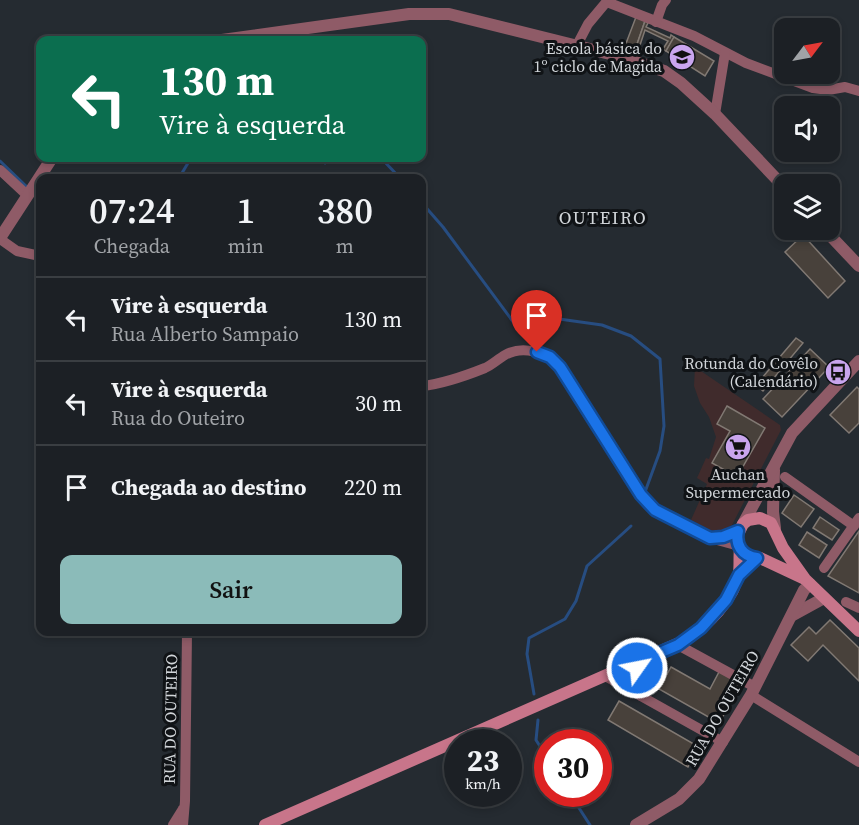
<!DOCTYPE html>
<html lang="pt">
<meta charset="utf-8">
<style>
:root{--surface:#1c2025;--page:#25282d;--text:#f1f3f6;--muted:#a0a3a7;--line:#3a3e42;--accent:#8bbbb9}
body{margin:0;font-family:"Source Serif 4",serif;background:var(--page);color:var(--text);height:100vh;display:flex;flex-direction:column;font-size:22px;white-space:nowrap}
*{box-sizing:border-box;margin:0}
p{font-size:20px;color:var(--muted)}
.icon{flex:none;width:33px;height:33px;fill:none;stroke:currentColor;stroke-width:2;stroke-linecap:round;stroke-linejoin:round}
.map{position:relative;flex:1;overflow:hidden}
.side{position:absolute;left:36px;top:174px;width:390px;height:462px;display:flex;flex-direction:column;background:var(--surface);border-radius:12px;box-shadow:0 3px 9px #0003,0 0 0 2px var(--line)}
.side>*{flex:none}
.hud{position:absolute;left:36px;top:36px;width:390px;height:126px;border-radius:12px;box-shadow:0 3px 9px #0003,0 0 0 2px var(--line);background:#0b6e4f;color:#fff;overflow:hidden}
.needle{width:39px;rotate:58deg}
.fabs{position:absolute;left:774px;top:18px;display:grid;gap:12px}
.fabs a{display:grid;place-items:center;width:66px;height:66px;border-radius:12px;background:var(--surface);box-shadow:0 3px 9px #0003,0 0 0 2px var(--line);font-size:30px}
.speed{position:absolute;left:444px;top:729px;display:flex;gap:12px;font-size:30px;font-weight:700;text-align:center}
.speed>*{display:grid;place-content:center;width:78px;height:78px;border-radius:50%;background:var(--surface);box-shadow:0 3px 9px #0003,0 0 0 2px var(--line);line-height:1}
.speed small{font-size:15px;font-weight:400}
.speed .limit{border:9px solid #d22;background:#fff;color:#111}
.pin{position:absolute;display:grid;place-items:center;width:51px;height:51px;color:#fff;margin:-62px -26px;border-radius:50% 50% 50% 0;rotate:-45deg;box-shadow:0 0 6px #0007}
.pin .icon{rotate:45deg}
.me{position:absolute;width:66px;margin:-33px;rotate:57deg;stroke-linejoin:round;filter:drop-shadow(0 0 4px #0008)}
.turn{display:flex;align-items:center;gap:21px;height:126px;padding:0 24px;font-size:27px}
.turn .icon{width:78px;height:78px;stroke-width:2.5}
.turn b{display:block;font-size:42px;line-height:51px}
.eta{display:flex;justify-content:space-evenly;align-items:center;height:102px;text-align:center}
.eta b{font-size:36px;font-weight:600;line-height:42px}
.cta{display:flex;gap:12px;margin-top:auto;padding:12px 24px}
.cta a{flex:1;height:69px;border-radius:12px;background:var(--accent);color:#111;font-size:24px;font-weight:600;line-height:69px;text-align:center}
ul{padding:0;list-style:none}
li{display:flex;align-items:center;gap:18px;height:84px;padding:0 24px;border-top:2px solid var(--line)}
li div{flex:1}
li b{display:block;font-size:22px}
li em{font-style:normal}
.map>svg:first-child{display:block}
</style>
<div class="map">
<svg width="859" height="825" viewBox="0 0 859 825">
<rect width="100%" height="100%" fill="#252b31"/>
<polygon fill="#402b2c" points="695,367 780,425 781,430 732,525 721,532 714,532 691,520 707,484 697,478 706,458 709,459 716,437 709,417 700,403 694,386"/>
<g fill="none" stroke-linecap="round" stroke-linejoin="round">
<g stroke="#274d81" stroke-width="3">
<polyline points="316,158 325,163 329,158"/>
<polyline points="381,158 400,178"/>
<polyline points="0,161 27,187"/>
<polyline points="179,178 191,158"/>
<polyline points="33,194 40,199"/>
<polyline points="422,203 443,227 514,323 520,328 552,318 602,325 631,336 660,359 664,426 660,451 645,492"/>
<polyline points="534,694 527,654 529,638 565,619 576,601 587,566 631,526"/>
<polyline points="538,720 536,740 548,759"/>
<polyline points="570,794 590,825"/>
</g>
</g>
<g fill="#48413b" stroke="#817973" stroke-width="1.5">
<polygon points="636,17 645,21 635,50 625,46"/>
<polygon points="645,21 648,23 646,27 670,38 671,35 674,37 666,51 663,49 668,41 645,30 639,48 649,53 649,55 635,50"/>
<polygon points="674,37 714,61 705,76 666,51"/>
<polygon points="803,235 845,281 828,298 785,252"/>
<polygon points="796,338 803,343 763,391 756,385"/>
<polygon points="810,349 829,367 782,417 763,399"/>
<polygon points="857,387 859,389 859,423 849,433 830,415"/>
<polygon points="727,406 765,428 737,477 712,463 730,431 717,424"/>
<polygon points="794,495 814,509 801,527 782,513"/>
<polygon points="820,517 839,530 832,540 813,528"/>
<polygon points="859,531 859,593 828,576"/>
<polygon points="807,532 827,545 819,558 799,545"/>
<polygon points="830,620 859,648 859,681 823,645 808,661 791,645 809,627 816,634"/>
<polygon points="671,667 710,689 720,670 742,683 719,723 659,689"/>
<polygon points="619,701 699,747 688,767 608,720"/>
</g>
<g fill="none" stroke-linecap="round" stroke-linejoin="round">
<g stroke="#8f5b67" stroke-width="10">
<polyline points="607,2 694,36 746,63 813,88 828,90 845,87 859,91"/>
<polyline points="656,22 662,5 666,0"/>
<polyline points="577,45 588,24 608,0"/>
<polyline points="715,114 725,53"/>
<polyline points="0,170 27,195"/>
<polyline points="0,239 17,251 40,256"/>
<path d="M422,386C442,384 465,376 485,368C492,365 498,359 505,355C523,345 547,352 559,367L641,495L655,510L689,529L710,538L739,546"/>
<polyline points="785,477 854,526"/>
<polyline points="824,568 859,518"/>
<polyline points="846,602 859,608"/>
<polyline points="678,645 755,687"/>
<polyline points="638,662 635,680 641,696"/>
<polyline points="605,676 723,742"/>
<polyline points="751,695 859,762"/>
<polyline points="173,825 183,809"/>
<polyline points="183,825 185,801 187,632"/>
</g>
<g stroke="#8f5b67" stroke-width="12">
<polyline points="222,40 409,14 449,14 622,57 664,71 681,83 715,114 784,187"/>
<polyline points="825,230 859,266"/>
<polyline points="0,238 52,158"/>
<polyline points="774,470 773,512 775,528"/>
<polyline points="743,524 792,433 859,361"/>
<polyline points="793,615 824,598"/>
<polyline points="636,825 679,799 699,779 751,695 804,590 810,584"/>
</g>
<g stroke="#c8758a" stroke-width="12">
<polyline points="805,579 760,558 752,558 743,553 739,546 737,536 743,524 748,520 760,518 771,523 783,548 805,579 859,631"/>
<path d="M265,825L686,640C707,625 734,600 739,573C740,565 739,557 740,549"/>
</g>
</g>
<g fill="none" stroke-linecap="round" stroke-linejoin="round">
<defs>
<path id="route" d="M537,352L550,357L560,367L641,495L655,510L710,538L723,537L738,531C735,545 742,556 757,558L739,575L726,600L701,628L678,645L638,662L637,668"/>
</defs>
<use href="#route" stroke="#114b97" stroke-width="15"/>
<use href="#route" stroke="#1a73e8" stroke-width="10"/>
</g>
<defs>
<symbol id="school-disc" viewBox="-11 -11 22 22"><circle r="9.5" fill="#c9a5ee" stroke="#101316"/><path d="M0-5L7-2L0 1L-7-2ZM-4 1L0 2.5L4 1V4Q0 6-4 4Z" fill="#111"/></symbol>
<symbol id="bus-disc" viewBox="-11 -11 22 22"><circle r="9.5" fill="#c9a5ee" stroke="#101316"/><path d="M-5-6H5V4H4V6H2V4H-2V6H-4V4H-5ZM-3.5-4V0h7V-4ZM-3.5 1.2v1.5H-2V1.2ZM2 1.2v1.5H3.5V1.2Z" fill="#111"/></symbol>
<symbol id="supermarket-disc" viewBox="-11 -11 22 22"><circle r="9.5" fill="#c9a5ee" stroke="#101316"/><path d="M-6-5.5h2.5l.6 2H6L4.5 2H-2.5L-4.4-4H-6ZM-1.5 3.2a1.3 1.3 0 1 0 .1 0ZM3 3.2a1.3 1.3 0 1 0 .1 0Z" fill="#111"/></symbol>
</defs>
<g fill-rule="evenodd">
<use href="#school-disc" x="667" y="42" width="30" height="30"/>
<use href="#bus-disc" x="823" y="357" width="30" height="30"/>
<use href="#supermarket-disc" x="723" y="432" width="30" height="30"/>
</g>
<g text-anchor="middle" stroke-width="6" stroke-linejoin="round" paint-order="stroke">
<g font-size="16" fill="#d1d5d9" stroke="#101316" text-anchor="end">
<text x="662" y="54">Escola básica do<tspan x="662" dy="18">1º ciclo de Magida</tspan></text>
<text x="818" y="369">Rotunda do Covêlo<tspan x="818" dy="18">(Calendário)</tspan></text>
<text x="738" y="480" text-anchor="middle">Auchan<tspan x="738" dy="18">Supermercado</tspan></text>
</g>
<g font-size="16" fill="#d1d5d9" stroke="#101316">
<text transform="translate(722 708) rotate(-60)" y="6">RUA DO OUTEIRO</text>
<text transform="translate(170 719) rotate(-89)" y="6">RUA DO OUTEIRO</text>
</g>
<g font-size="18" letter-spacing="1.5" fill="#d1d5d9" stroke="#101316">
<text x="603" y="224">OUTEIRO</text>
</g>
</g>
</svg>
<div class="fabs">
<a><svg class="needle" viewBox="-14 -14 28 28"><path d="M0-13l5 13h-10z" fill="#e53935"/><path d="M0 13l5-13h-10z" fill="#a0a3a7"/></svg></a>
<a><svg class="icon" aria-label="sound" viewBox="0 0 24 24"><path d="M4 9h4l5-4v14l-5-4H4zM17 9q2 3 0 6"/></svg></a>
<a><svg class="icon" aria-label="layers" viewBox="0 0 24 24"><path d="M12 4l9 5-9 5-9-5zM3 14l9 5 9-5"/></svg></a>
</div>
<div class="speed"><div>23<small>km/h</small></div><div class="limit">30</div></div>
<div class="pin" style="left:537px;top:352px;background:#d93025"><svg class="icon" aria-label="arrive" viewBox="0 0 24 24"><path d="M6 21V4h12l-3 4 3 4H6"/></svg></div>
<svg class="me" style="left:637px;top:668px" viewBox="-20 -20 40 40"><circle r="17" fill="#1a73e8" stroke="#fff" stroke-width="3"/><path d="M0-11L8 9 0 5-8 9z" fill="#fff"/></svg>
<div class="hud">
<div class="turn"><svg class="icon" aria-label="left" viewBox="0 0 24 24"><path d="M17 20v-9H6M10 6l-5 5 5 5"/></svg><div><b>130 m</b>Vire à esquerda</div></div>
</div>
<section class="side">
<div class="eta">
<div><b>07:24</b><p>Chegada</p></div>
<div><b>1</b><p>min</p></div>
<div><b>380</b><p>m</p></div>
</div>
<ul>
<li><svg class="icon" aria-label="left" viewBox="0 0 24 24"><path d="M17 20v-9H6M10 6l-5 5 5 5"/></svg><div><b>Vire à esquerda</b><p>Rua Alberto Sampaio</p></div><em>130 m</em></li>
<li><svg class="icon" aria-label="left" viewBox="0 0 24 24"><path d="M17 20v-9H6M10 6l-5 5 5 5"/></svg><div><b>Vire à esquerda</b><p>Rua do Outeiro</p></div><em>30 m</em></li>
<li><svg class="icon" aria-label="arrive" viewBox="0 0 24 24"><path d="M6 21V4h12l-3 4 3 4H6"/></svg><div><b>Chegada ao destino</b></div><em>220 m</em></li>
</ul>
<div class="cta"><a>Sair</a></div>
</section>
</div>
